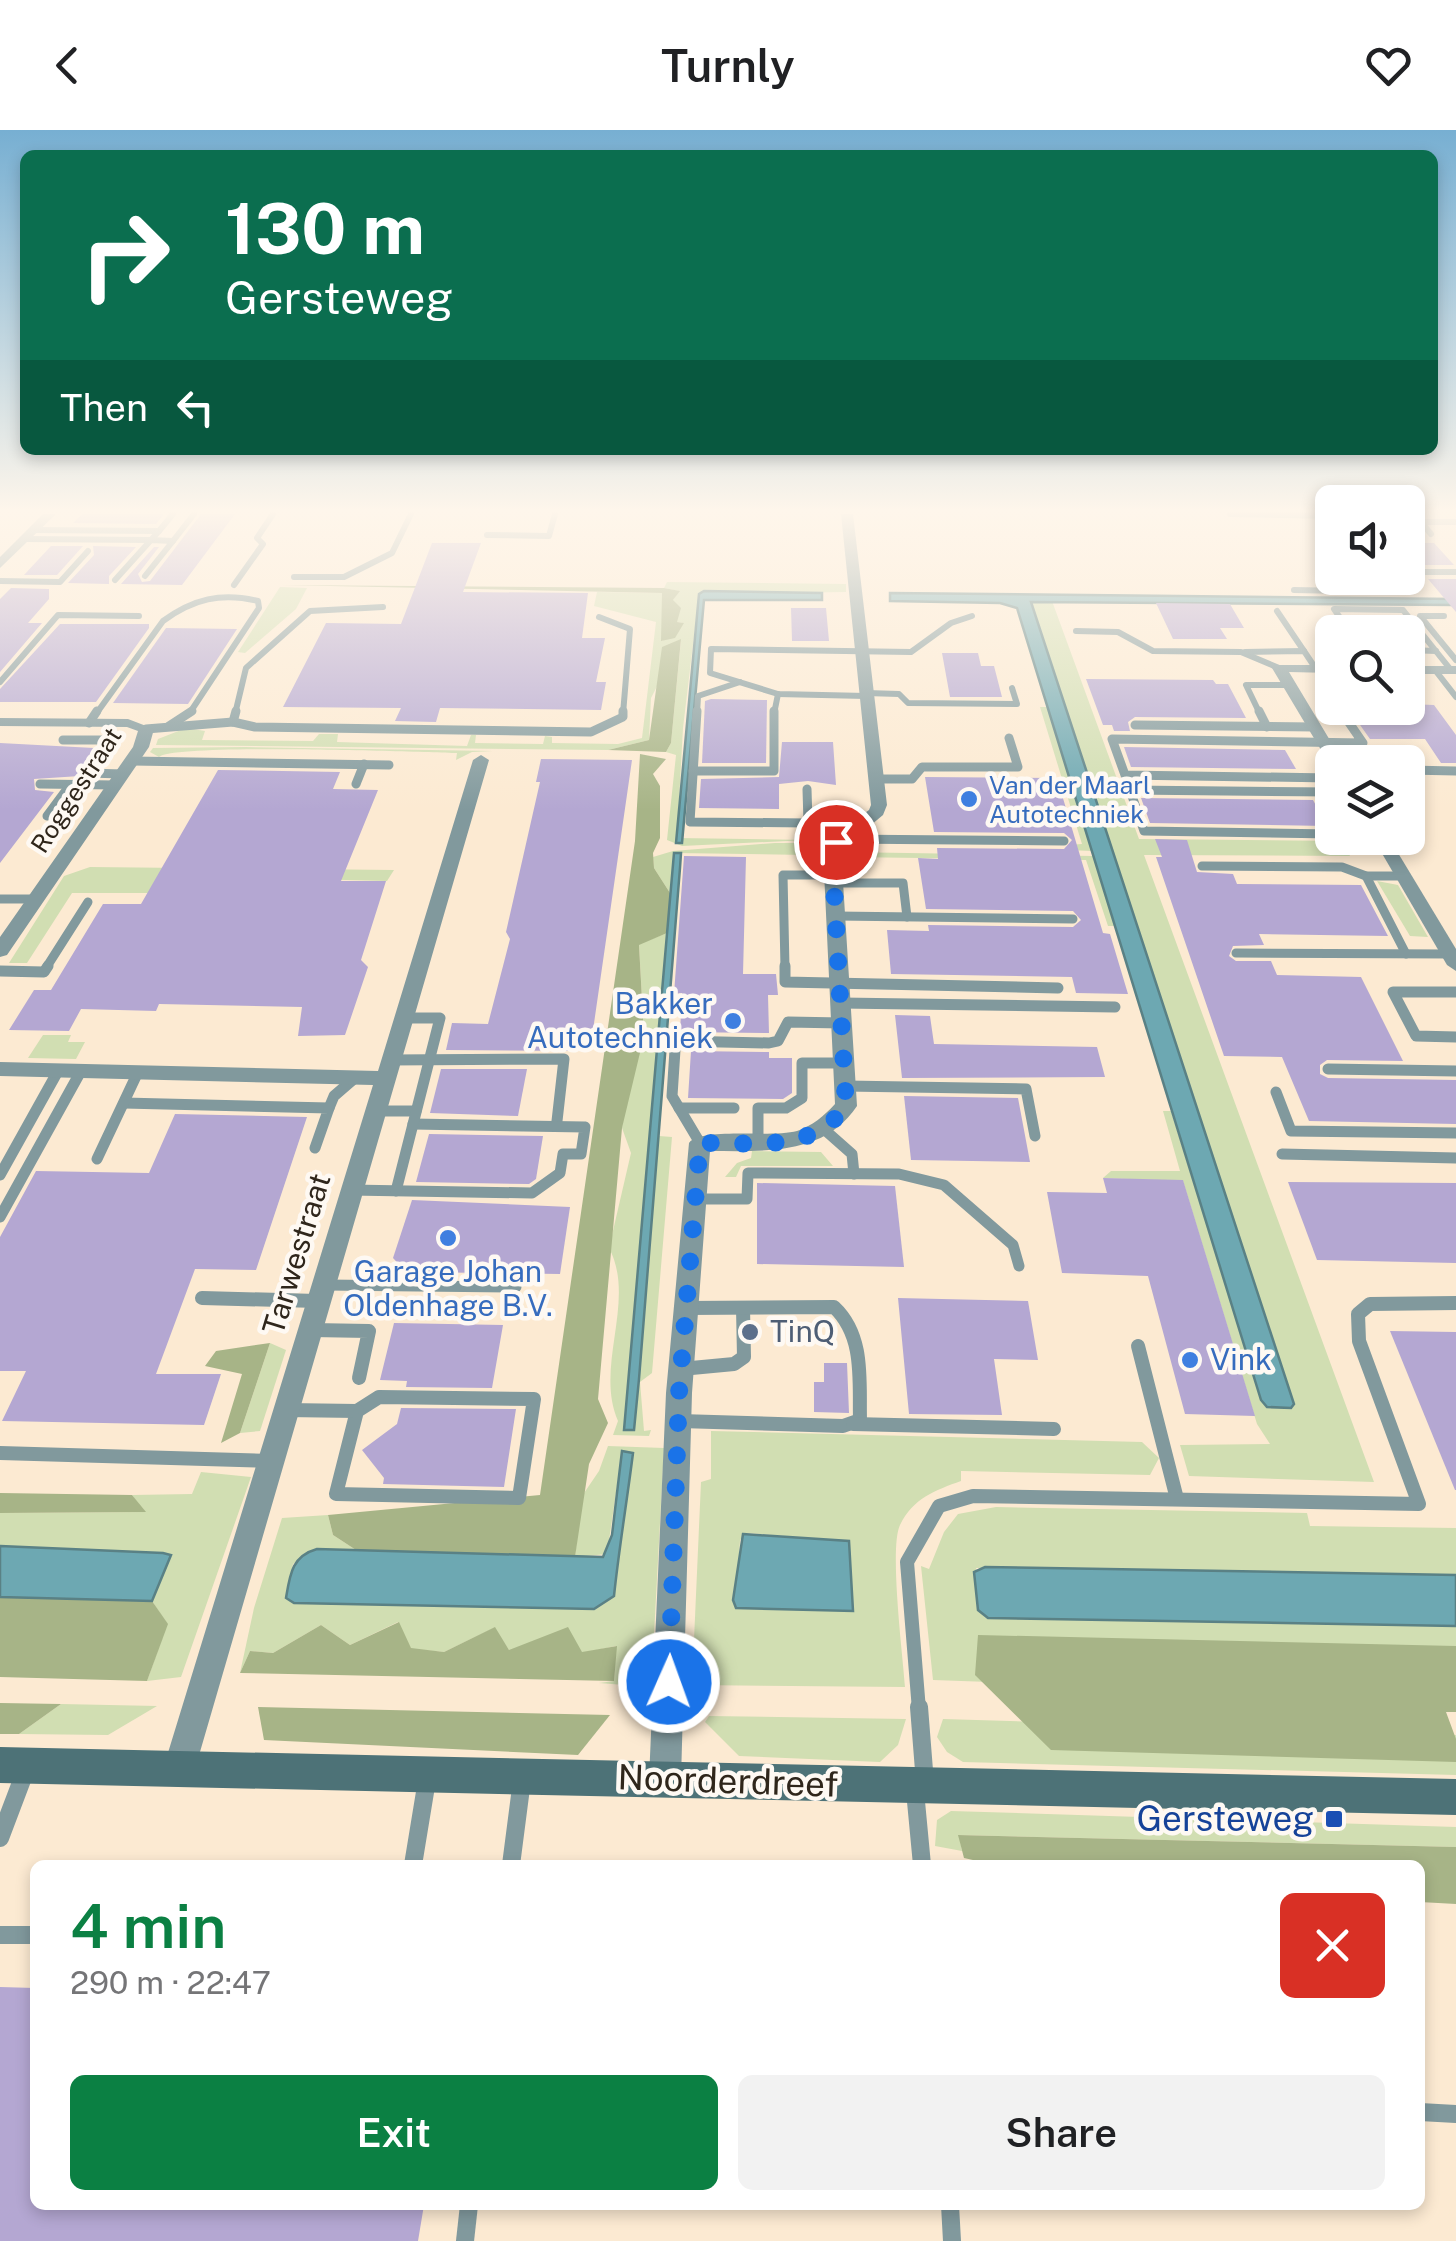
<!DOCTYPE html>
<meta charset="utf-8">
<style>
:root{--surface:#fff;--page:#f2f2f2;--text:#202124;--muted:#757577;--accent:#0b8043}
body{margin:0;font-family:"Public Sans",sans-serif;background:var(--page);color:var(--text);height:100vh;display:flex;flex-direction:column;font-size:38px;white-space:nowrap}
*{box-sizing:border-box;margin:0}
p{font-size:32px;color:var(--muted)}
.icon{flex:none;width:55px;height:55px;fill:none;stroke:currentColor;stroke-width:2;stroke-linecap:round;stroke-linejoin:round}
.map{position:relative;flex:1;overflow:hidden}
.sheet{position:absolute;left:30px;top:1730px;width:1395px;height:350px;display:flex;flex-direction:column;background:var(--surface);border-radius:15px;box-shadow:0 5px 15px #0003}
.sheet>*{flex:none}
.hud{position:absolute;left:20px;top:20px;width:1418px;height:305px;border-radius:15px;box-shadow:0 5px 15px #0003;background:#0b6e4f;color:#fff;overflow:hidden}
.fabs{position:absolute;left:1315px;top:355px;display:grid;gap:20px}
.fabs a{display:grid;place-items:center;width:110px;height:110px;border-radius:15px;background:var(--surface);box-shadow:0 5px 15px #0003;font-size:50px}
.pin{position:absolute;display:grid;place-items:center;width:85px;height:85px;color:#fff;margin:-42px;border:5px solid #fff;border-radius:50%;box-shadow:0 2px 10px #0007}
.me{position:absolute;width:110px;margin:-55px;rotate:2deg;stroke-linejoin:round;filter:drop-shadow(0 0 8px #0008)}
.turn{display:flex;align-items:center;gap:35px;height:210px;padding:0 40px;font-size:45px}
.turn .icon{width:130px;height:130px;stroke-width:2.5}
.turn b{display:block;font-size:70px;line-height:85px}
.then{display:flex;align-items:center;height:95px;padding:0 40px;background:#0003;gap:20px;font-size:38px}
.round{display:grid;place-items:center;flex:none;width:105px;height:105px;border-radius:15px;background:var(--page)}
.head{display:flex;align-items:center;justify-content:space-between;height:170px;padding:0 40px}
h1{font-size:60px;font-weight:600;line-height:75px;color:var(--accent)}
.button{display:flex;gap:20px;margin-top:auto;padding:20px 40px}
.button a{flex:1;height:115px;border-radius:15px;background:var(--accent);color:#fff;font-size:40px;font-weight:600;line-height:115px;text-align:center}
.button a+a{background:var(--page);color:var(--text)}
header{display:flex;justify-content:space-between;align-items:center;height:130px;padding:0 40px;background:var(--surface);font-size:45px;font-weight:600}
.map>svg:first-child{display:block}
</style>
<header><svg class="icon" aria-label="back" viewBox="0 0 24 24"><path d="M15 5l-7 7 7 7"/></svg>Turnly<svg class="icon" aria-label="heart" viewBox="0 0 24 24"><path d="M12 20l-8-8c-3-5 5-10 8-4 3-6 11-1 8 4z"/></svg></header>
<div class="map">
<svg width="1456" height="2111" viewBox="0 0 1456 2111">
<rect width="100%" height="100%" fill="#fcead2"/>
<g fill="#d1deb2" fill-rule="evenodd">
<polygon points="667,452 846,454 846,462 699,464 683,598 677,708 808,710 682,716 667,710 676,625 666,622 671,613 681,510 651,568 649,610 608,620 156,615 158,609 186,598 205,601 202,610 313,611 319,604 338,604 337,612 467,616 471,605 476,605 475,613 543,614 545,606 552,607 552,613 618,614 642,608 656,492 594,476 597,462 662,463 662,511 683,493 677,492 673,470 679,461 664,458"/>
<polygon points="280,457 307,458 296,479 245,523 238,522"/>
<polygon points="1031,471 1052,471 1139,709 1342,711 1350,726 1144,725 1374,1352 1189,1346 1180,1315 1270,1314 1257,1294 1183,1051 1103,1048 1111,1041 1180,1041 1163,981 1171,981 1261,1270 1294,1274"/>
<polygon points="1040,577 1047,577 1092,721 1068,720 1068,715 1082,714"/>
<path d="M245,617L493,621L472,622L456,630L457,623C418,622 174,613 159,627L150,622L153,618Z"/>
<polygon points="775,713 807,713 806,725 675,723 670,763 654,738 653,727 673,721"/>
<polygon points="844,722 1093,726 1115,796 1108,796 1086,730 845,727"/>
<polygon points="90,737 394,740 387,751 224,747 215,763 72,763 27,833 9,833 64,746"/>
<polygon points="1377,751 1398,755 1428,807 1410,806"/>
<path d="M667,803L659,900L666,901L659,1006L672,1007L652,1243L640,1252L644,1301L651,1300L649,1306L613,1305L618,1291C594,1236 637,1171 609,1118L631,1023L622,998L627,937L644,906L639,814Z"/>
<polygon points="43,905 71,905 68,912 85,912 76,929 28,928"/>
<polygon points="752,1021 821,1022 833,1036 741,1036 736,1047 725,1047 737,1033 751,1028"/>
<polygon points="270,1213 286,1220 260,1301 240,1303"/>
<path d="M711,1301L1142,1312L1159,1328L1150,1345L961,1341V1351C936,1360 913,1368 900,1395C889,1418 903,1526 905,1557L692,1555L701,1352L711,1349ZM747,1403L849,1411L853,1481L736,1478L740,1410Z"/>
<polygon points="608,1316 664,1318 652,1542 624,1555 599,1553 614,1551 616,1516 582,1523 509,1520 494,1498 444,1522 411,1519 398,1492 350,1515 321,1495 273,1523 250,1521 240,1543 254,1478 282,1388 328,1385 333,1405 356,1420 317,1419 293,1434 286,1468 294,1473 594,1479 614,1466 632,1323 622,1322 607,1424 575,1427 582,1366 599,1341"/>
<polygon points="201,1342 251,1347 181,1547 147,1551 167,1494 152,1471 171,1425 0,1416 0,1383 144,1382 132,1365 192,1364"/>
<polygon points="996,1377 1307,1383 1310,1396 1456,1398 1456,1445 976,1438 988,1488 1456,1496 1456,1568 933,1550 921,1436 929,1439 944,1402 958,1384"/>
<polygon points="61,1574 157,1576 108,1605 19,1604"/>
<polygon points="709,1586 906,1589 898,1615 880,1632 739,1626 705,1592"/>
<polygon points="943,1589 1456,1605 1456,1645 963,1632 947,1622 937,1607"/>
<polygon points="951,1681 1456,1697 1456,1717 959,1705 962,1721 935,1716 937,1690"/>
</g>
<g fill="#a7b487">
<polygon points="282,455 664,458 680,461 673,470 681,478 677,492 684,493 675,508 661,511 662,463"/>
<polygon points="681,509 671,613 666,622 608,620 649,610 662,517"/>
<polygon points="640,624 666,629 653,644 660,656 660,708 653,723 654,738 670,763 667,803 639,815 644,906 622,998 598,1269 608,1293 589,1334 575,1427 356,1420 333,1405 328,1385 540,1365 635,711"/>
<polygon points="270,1213 240,1303 221,1313 242,1244 205,1236 216,1221"/>
<polygon points="0,1363 132,1365 146,1382 0,1383"/>
<polygon points="0,1467 152,1471 168,1494 147,1551 0,1547"/>
<polygon points="399,1492 411,1518 444,1522 495,1497 509,1520 568,1497 582,1522 617,1516 614,1551 240,1543 250,1521 273,1523 321,1495 350,1515"/>
<polygon points="978,1505 1456,1516 1456,1582 1446,1582 1456,1609 1456,1632 1051,1620 975,1545"/>
<polygon points="0,1573 61,1574 19,1604 0,1604"/>
<polygon points="258,1577 610,1585 578,1625 264,1610"/>
<polygon points="958,1705 1456,1717 1456,1774 1420,1772 1420,1735 995,1735 964,1728"/>
</g>
<g fill="#6da8b2" stroke="#5a8185" stroke-width="2.5">
<polygon points="704,461 822,463 822,470 704,470 682,713 676,713 699,464"/>
<polygon points="890,463 1456,469 1456,475 1031,472 1294,1274 1291,1278 1267,1277 1261,1270 1017,478 1000,473 890,471"/>
<polygon points="674,723 681,723 680,738 639,1249 634,1300 624,1300"/>
<path d="M622,1321L633,1323C627,1371 619,1418 614,1466L594,1479L294,1473L286,1468C290,1444 292,1426 317,1419L603,1427L612,1405Z"/>
<polygon points="743,1404 849,1411 853,1481 736,1478 733,1470"/>
<polygon points="0,1416 163,1423 171,1425 152,1471 0,1467"/>
<polygon points="985,1437 1456,1445 1456,1496 988,1488 978,1480 974,1442"/>
</g>
<g fill="#b4a7d2">
<polygon points="82,384 164,384 156,394 73,393"/>
<polygon points="201,384 235,384 182,455 121,454 154,417 159,417 138,444 142,452 150,451"/>
<polygon points="1408,394 1424,413 1434,413 1454,435 1408,435"/>
<polygon points="432,413 481,413 463,462 588,463 582,508 605,508 596,552 606,552 601,580 440,578 436,592 395,591 401,578 283,577 326,493 401,494"/>
<polygon points="51,416 83,416 57,445 24,445"/>
<polygon points="93,416 136,417 109,446 109,454 68,453 94,425"/>
<polygon points="1428,449 1456,449 1456,482"/>
<polygon points="11,458 49,459 49,469 28,493 42,493 0,542 0,469"/>
<polygon points="1156,473 1230,474 1244,498 1220,498 1227,509 1173,509"/>
<polygon points="791,478 826,478 829,511 792,511"/>
<polygon points="1347,486 1400,487 1421,514 1408,513 1408,502 1358,502"/>
<polygon points="60,494 149,494 149,498 96,572 0,572 0,559"/>
<polygon points="166,498 237,499 188,574 113,573"/>
<polygon points="942,523 978,523 981,536 994,536 1002,567 950,567"/>
<polygon points="1086,549 1213,550 1216,554 1228,554 1246,588 1135,587 1128,592 1130,601 1114,601 1112,595 1103,595"/>
<polygon points="711,569 767,570 766,633 702,633 705,571"/>
<polygon points="1408,574 1434,575 1456,605 1456,633 1441,633 1425,609 1370,609 1348,578"/>
<polygon points="782,612 833,612 836,655 808,651 779,654 779,679 699,678 701,649 779,647"/>
<polygon points="0,613 94,618 80,646 34,649 35,660 54,662 0,733"/>
<polygon points="1124,617 1285,620 1296,639 1131,637"/>
<polygon points="541,629 632,630 590,921 446,920 452,893 488,894 510,809 506,802 540,652 536,652"/>
<polygon points="218,640 340,642 333,659 378,660 341,751 386,751 361,830 368,837 345,905 298,906 302,877 159,874 156,881 81,879 69,901 9,900 34,860 51,860 103,774 141,774"/>
<polygon points="925,647 1057,648 1103,803 1110,804 1128,864 1076,863 1072,847 891,844 887,800 929,801 928,795 1073,797 1081,790 1073,781 926,779 918,728 938,729 937,718 1064,719 1072,710 1064,703 934,702"/>
<polygon points="1141,668 1313,670 1327,696 1150,693"/>
<polygon points="1155,709 1187,710 1197,742 1233,744 1237,754 1361,755 1388,806 1259,804 1264,815 1233,816 1229,826 1236,831 1271,831 1277,845 1361,847 1403,931 1327,930 1320,935 1320,944 1328,948 1456,950 1456,994 1309,991 1282,927 1224,926 1156,727 1162,727"/>
<polygon points="684,726 746,727 743,844 776,844 778,865 768,865 769,903 680,902 682,863 674,864"/>
<polygon points="895,885 930,886 934,914 1097,917 1105,947 902,948"/>
<polygon points="691,921 769,922 769,928 792,928 792,963 783,969 688,968"/>
<polygon points="441,939 527,939 518,986 430,983"/>
<polygon points="904,966 1018,968 1030,1032 911,1030"/>
<polygon points="175,984 307,987 256,1140 195,1139 156,1244 221,1244 204,1295 2,1291 26,1241 0,1241 0,1107 36,1041 149,1043"/>
<polygon points="429,1004 543,1006 536,1049 529,1054 416,1052"/>
<polygon points="1103,1048 1183,1050 1255,1286 1185,1284 1148,1146 1062,1143 1047,1062 1107,1063"/>
<polygon points="1288,1052 1456,1053 1456,1133 1317,1130"/>
<polygon points="757,1053 895,1056 904,1137 757,1134"/>
<polygon points="412,1070 570,1077 560,1144 406,1142 393,1128"/>
<polygon points="898,1168 1028,1171 1038,1230 994,1229 1002,1285 909,1284"/>
<polygon points="394,1193 503,1195 492,1258 406,1257 407,1251 380,1250"/>
<polygon points="1390,1201 1456,1202 1456,1360 1455,1360"/>
<polygon points="824,1233 847,1233 849,1283 814,1282 814,1252 824,1252"/>
<polygon points="401,1278 516,1279 504,1357 383,1354 384,1348 362,1320 397,1294"/>
<polygon points="0,1857 35,1858 35,2075 424,2075 418,2111 0,2111"/>
</g>
<g fill="none" stroke-linecap="round" stroke-linejoin="round">
<g stroke="#81999d" stroke-width="6">
<polyline points="1230,384 1332,386"/>
<polyline points="35,400 159,401 173,384"/>
<polyline points="1431,404 1421,392 1456,392"/>
<polyline points="487,405 549,406 555,384"/>
<polyline points="25,409 151,410 159,401"/>
<polyline points="173,411 194,384"/>
<polyline points="1408,442 1456,442"/>
<polyline points="294,447 344,447 392,423 411,384"/>
<polyline points="115,450 151,410 173,411 145,446"/>
<polyline points="0,451 60,452 88,421"/>
<polyline points="234,455 263,414 257,408 273,384"/>
<polyline points="1294,460 1397,462 1391,448"/>
<polyline points="1277,481 1304,521"/>
<polyline points="1444,486 1420,486 1456,530"/>
<polyline points="599,487 630,499 623,584"/>
<polyline points="1076,501 1118,502 1153,521 1241,522 1279,538"/>
<polyline points="1350,502 1334,479 1403,480 1451,540"/>
<polyline points="1408,520 1436,521"/>
<polyline points="1245,522 1304,521 1316,539"/>
<polyline points="1435,540 1456,567"/>
<polyline points="1408,543 1417,556 1408,556"/>
<polyline points="0,552 58,485 139,486"/>
<polyline points="1332,554 1327,559 1332,568"/>
<polyline points="866,563 899,564 908,573 1017,574 1012,558"/>
<polyline points="866,566 778,564 710,543 711,519 911,522 951,493 972,486"/>
<polyline points="1339,578 1343,584"/>
<path d="M96,584L163,491C193,469 221,462 258,471L259,478L189,584"/>
<polyline points="235,584 246,538 310,481 383,477"/>
<polyline points="697,584 698,566 740,552"/>
<polyline points="774,584 778,564"/>
<polyline points="1260,584 1246,555 1289,555"/>
</g>
<g stroke="#81999d" stroke-width="9">
<polyline points="697,581 690,692 808,693 841,709 1064,711"/>
<polyline points="1259,581 1267,597"/>
<polyline points="233,592 236,581"/>
<polyline points="89,593 97,581"/>
<polyline points="1135,595 1315,597"/>
<polyline points="169,596 192,581"/>
<polyline points="146,599 233,592 255,597 591,602 623,587 623,581"/>
<polyline points="63,610 104,610 107,613 87,643 123,644"/>
<polyline points="132,631 389,635"/>
<polyline points="1408,640 1456,641"/>
<polyline points="693,641 774,641 774,581"/>
<polyline points="1332,648 1125,645 1112,609 1363,613 1341,581"/>
<polyline points="876,649 912,649 922,637 1018,637 1009,608"/>
<polyline points="40,654 115,655"/>
<polyline points="356,654 364,634"/>
<polyline points="807,659 808,693"/>
<polyline points="1332,662 1130,660 1144,701 1332,704"/>
<polyline points="47,686 70,655"/>
<polyline points="1202,736 1342,737 1366,746 1404,746"/>
<polyline points="1366,746 1406,824"/>
<polyline points="834,753 903,753 907,787"/>
<polyline points="0,769 36,769"/>
<polyline points="836,786 1073,789"/>
<polyline points="1236,823 1450,824"/>
<polyline points="46,838 88,772"/>
<polyline points="785,838 783,745 834,745"/>
</g>
<g stroke="#81999d" stroke-width="11">
<polyline points="785,836 785,852 1058,858"/>
<polyline points="0,841 44,842 48,836"/>
<polyline points="1456,862 1393,862 1416,906 1456,907"/>
<polyline points="841,873 1115,877"/>
<polyline points="678,911 769,913 778,911 788,892 842,893"/>
<polyline points="675,920 672,966 700,1013"/>
<polyline points="389,930 564,929 557,991"/>
<polyline points="1328,939 1456,941"/>
<polyline points="845,956 1026,959 1035,1006"/>
<polyline points="1276,962 1291,1001 1456,1003"/>
<polyline points="124,973 329,978 315,1018"/>
<polyline points="329,978 334,966 356,947"/>
<polyline points="679,978 734,978"/>
<polyline points="375,981 416,981"/>
<polyline points="826,1001 852,1024 854,1044"/>
<polyline points="758,1012 758,978 786,978 802,968 802,933 844,933"/>
<polyline points="1282,1024 1456,1028"/>
<polyline points="97,1029 138,942"/>
<polyline points="0,1045 58,941"/>
<polyline points="350,1060 532,1063 560,1043 563,1024 581,1024 585,997 413,994"/>
<polyline points="396,1061 440,888 402,888"/>
<polyline points="695,1069 747,1069 748,1043 899,1044 944,1055 1013,1115 1019,1136"/>
<polyline points="0,1087 81,941"/>
<polyline points="325,1155 516,1157"/>
</g>
<g stroke="#81999d" stroke-width="14">
<polyline points="202,1168 317,1171"/>
<polyline points="312,1200 369,1201 359,1248"/>
<polyline points="1138,1216 1177,1369"/>
<polyline points="681,1239 734,1234 744,1227 743,1178"/>
<polygon points="379,1267 534,1269 519,1368 336,1364 357,1281"/>
<polyline points="286,1280 357,1281"/>
<path d="M680,1291L843,1296L860,1290C859,1251 865,1206 834,1177L686,1178"/>
<polyline points="853,1294 1054,1299"/>
<polyline points="0,1323 269,1331"/>
<polyline points="919,1580 907,1432 939,1376 973,1366 1419,1374 1359,1211 1358,1184 1370,1174 1456,1173"/>
</g>
<g stroke="#81999d" stroke-width="18">
<polyline points="919,1577 925,1653"/>
<polyline points="915,1661 922,1735"/>
<polyline points="0,1708 25,1642"/>
<polyline points="413,1735 427,1650"/>
<polyline points="511,1735 522,1650"/>
<polyline points="0,1805 35,1805"/>
<polyline points="1420,1982 1456,1984"/>
<polyline points="950,2075 952,2111"/>
<polyline points="465,2111 469,2075"/>
</g>
<g fill="#81999d" fill-rule="evenodd">
<polygon points="43,384 56,384 0,438 0,427"/>
<path d="M841,384H853L887,675L883,685L841,720L857,976C824,1026 763,1021 710,1021L692,1263L681,1649L676,1660L665,1665L654,1660L649,1649L666,1263L689,1013C701,997 772,1008 797,1001C812,996 824,986 835,974L823,720L830,708L869,680L871,675Z"/>
<polygon points="1274,535 1332,535 1332,543 1289,542 1343,632 1330,635 1272,538"/>
<rect x="1408" y="536" width="48" height="8"/>
<polygon points="0,588 128,589 154,599 149,617 7,825 0,827 0,807 133,617 138,601 127,597 0,596"/>
<polygon points="481,625 489,630 195,1639 190,1650 179,1655 168,1650 163,1639 373,955 0,946 0,932 378,941 473,630"/>
<polygon points="1373,708 1389,708 1456,819 1456,841 1447,835"/>
</g>
<polygon fill="#4d7277" fill-rule="evenodd" points="0,1617 1456,1649 1456,1685 0,1653"/>
</g>
<linearGradient id="sky" x2="0" y2="1"><stop stop-color="#77afd2"/><stop offset="0.56" stop-color="#fef6eb"/><stop offset="1" stop-color="#fef6eb" stop-opacity="0"/></linearGradient>
<rect width="1456" height="680" fill="url(#sky)"/>
<g fill="none" stroke-linecap="round" stroke-linejoin="round">
<path stroke="#1a73e8" stroke-width="18" stroke-dasharray="0 32.4" d="M669,1552L679,1263L700,1013C754,1012 811,1024 846,976L832,720L836,712"/>
</g>
<g fill="#3f7fe0" stroke="#fef9f3" stroke-width="4">
<circle cx="969" cy="669" r="10"/>
<circle cx="733" cy="891" r="10"/>
<circle cx="448" cy="1108" r="10"/>
<circle cx="1190" cy="1230" r="10"/>
</g>
<circle fill="#5c6f8a" stroke="#fef9f3" stroke-width="4" cx="750" cy="1202" r="10"/>
<rect fill="#1a4fb4" stroke="#fef9f3" stroke-width="4" x="1324" y="1679" width="20" height="20" rx="5"/>
<g text-anchor="middle" stroke-width="9" stroke-linejoin="round" paint-order="stroke">
<g font-size="25" fill="#366cbe" stroke="#fef9f3" text-anchor="start">
<text x="989" y="664">Van der Maarl<tspan x="989" dy="29">Autotechniek</tspan></text>
</g>
<g font-size="25" fill="#2f261b" stroke="#fef9f3">
<text transform="translate(76 660) rotate(-57)" y="9">Roggestraat</text>
</g>
<g font-size="30" fill="#366cbe" stroke="#fef9f3" text-anchor="end">
<text x="713" y="884">Bakker<tspan x="713" dy="34">Autotechniek</tspan></text>
<text x="448" y="1152" text-anchor="middle">Garage Johan<tspan x="448" dy="34">Oldenhage B.V.</tspan></text>
<text x="1210" y="1240" text-anchor="start">Vink</text>
</g>
<g font-size="30" fill="#2f261b" stroke="#fef9f3">
<text transform="translate(297 1124) rotate(-73)" y="10">Tarwestraat</text>
</g>
<g font-size="30" fill="#4e5e75" stroke="#fef9f3" text-anchor="start">
<text x="770" y="1212">TinQ</text>
</g>
<g font-size="35" fill="#2f261b" stroke="#fef9f3">
<text transform="translate(728 1651) rotate(2)" y="12">Noorderdreef</text>
</g>
<g font-size="35" fill="#164399" stroke="#fef9f3" text-anchor="end">
<text x="1314" y="1701">Gersteweg</text>
</g>
</g>
</svg>
<div class="fabs">
<a><svg class="icon" aria-label="sound" viewBox="0 0 24 24"><path d="M4 9h4l5-4v14l-5-4H4zM17 9q2 3 0 6"/></svg></a>
<a><svg class="icon" aria-label="search" viewBox="0 0 24 24"><circle cx="10" cy="10" r="6"/><path d="M15 15l6 6"/></svg></a>
<a><svg class="icon" aria-label="layers" viewBox="0 0 24 24"><path d="M12 4l9 5-9 5-9-5zM3 14l9 5 9-5"/></svg></a>
</div>
<div class="pin" style="left:836px;top:712px;background:#d93025"><svg class="icon" aria-label="arrive" viewBox="0 0 24 24"><path d="M6 21V4h12l-3 4 3 4H6"/></svg></div>
<svg class="me" style="left:669px;top:1552px" viewBox="-20 -20 40 40"><circle r="17" fill="#1a73e8" stroke="#fff" stroke-width="3"/><path d="M0-11L8 9 0 5-8 9z" fill="#fff"/></svg>
<div class="hud">
<div class="turn"><svg class="icon" aria-label="right" viewBox="0 0 24 24"><path d="M7 20v-9h11M14 6l5 5-5 5"/></svg><div><b>130 m</b>Gersteweg</div></div>
<div class="then">Then<svg class="icon" aria-label="left" viewBox="0 0 24 24"><path d="M17 20v-9H6M10 6l-5 5 5 5"/></svg></div>
</div>
<section class="sheet">
<div class="head"><div><h1>4 min</h1><p>290 m · 22:47</p></div><a class="round" style="background:#d93025;color:#fff"><svg class="icon" aria-label="close" viewBox="0 0 24 24"><path d="M6 6l12 12M18 6L6 18"/></svg></a></div>
<div class="button"><a>Exit</a><a>Share</a></div>
</section>
</div>
